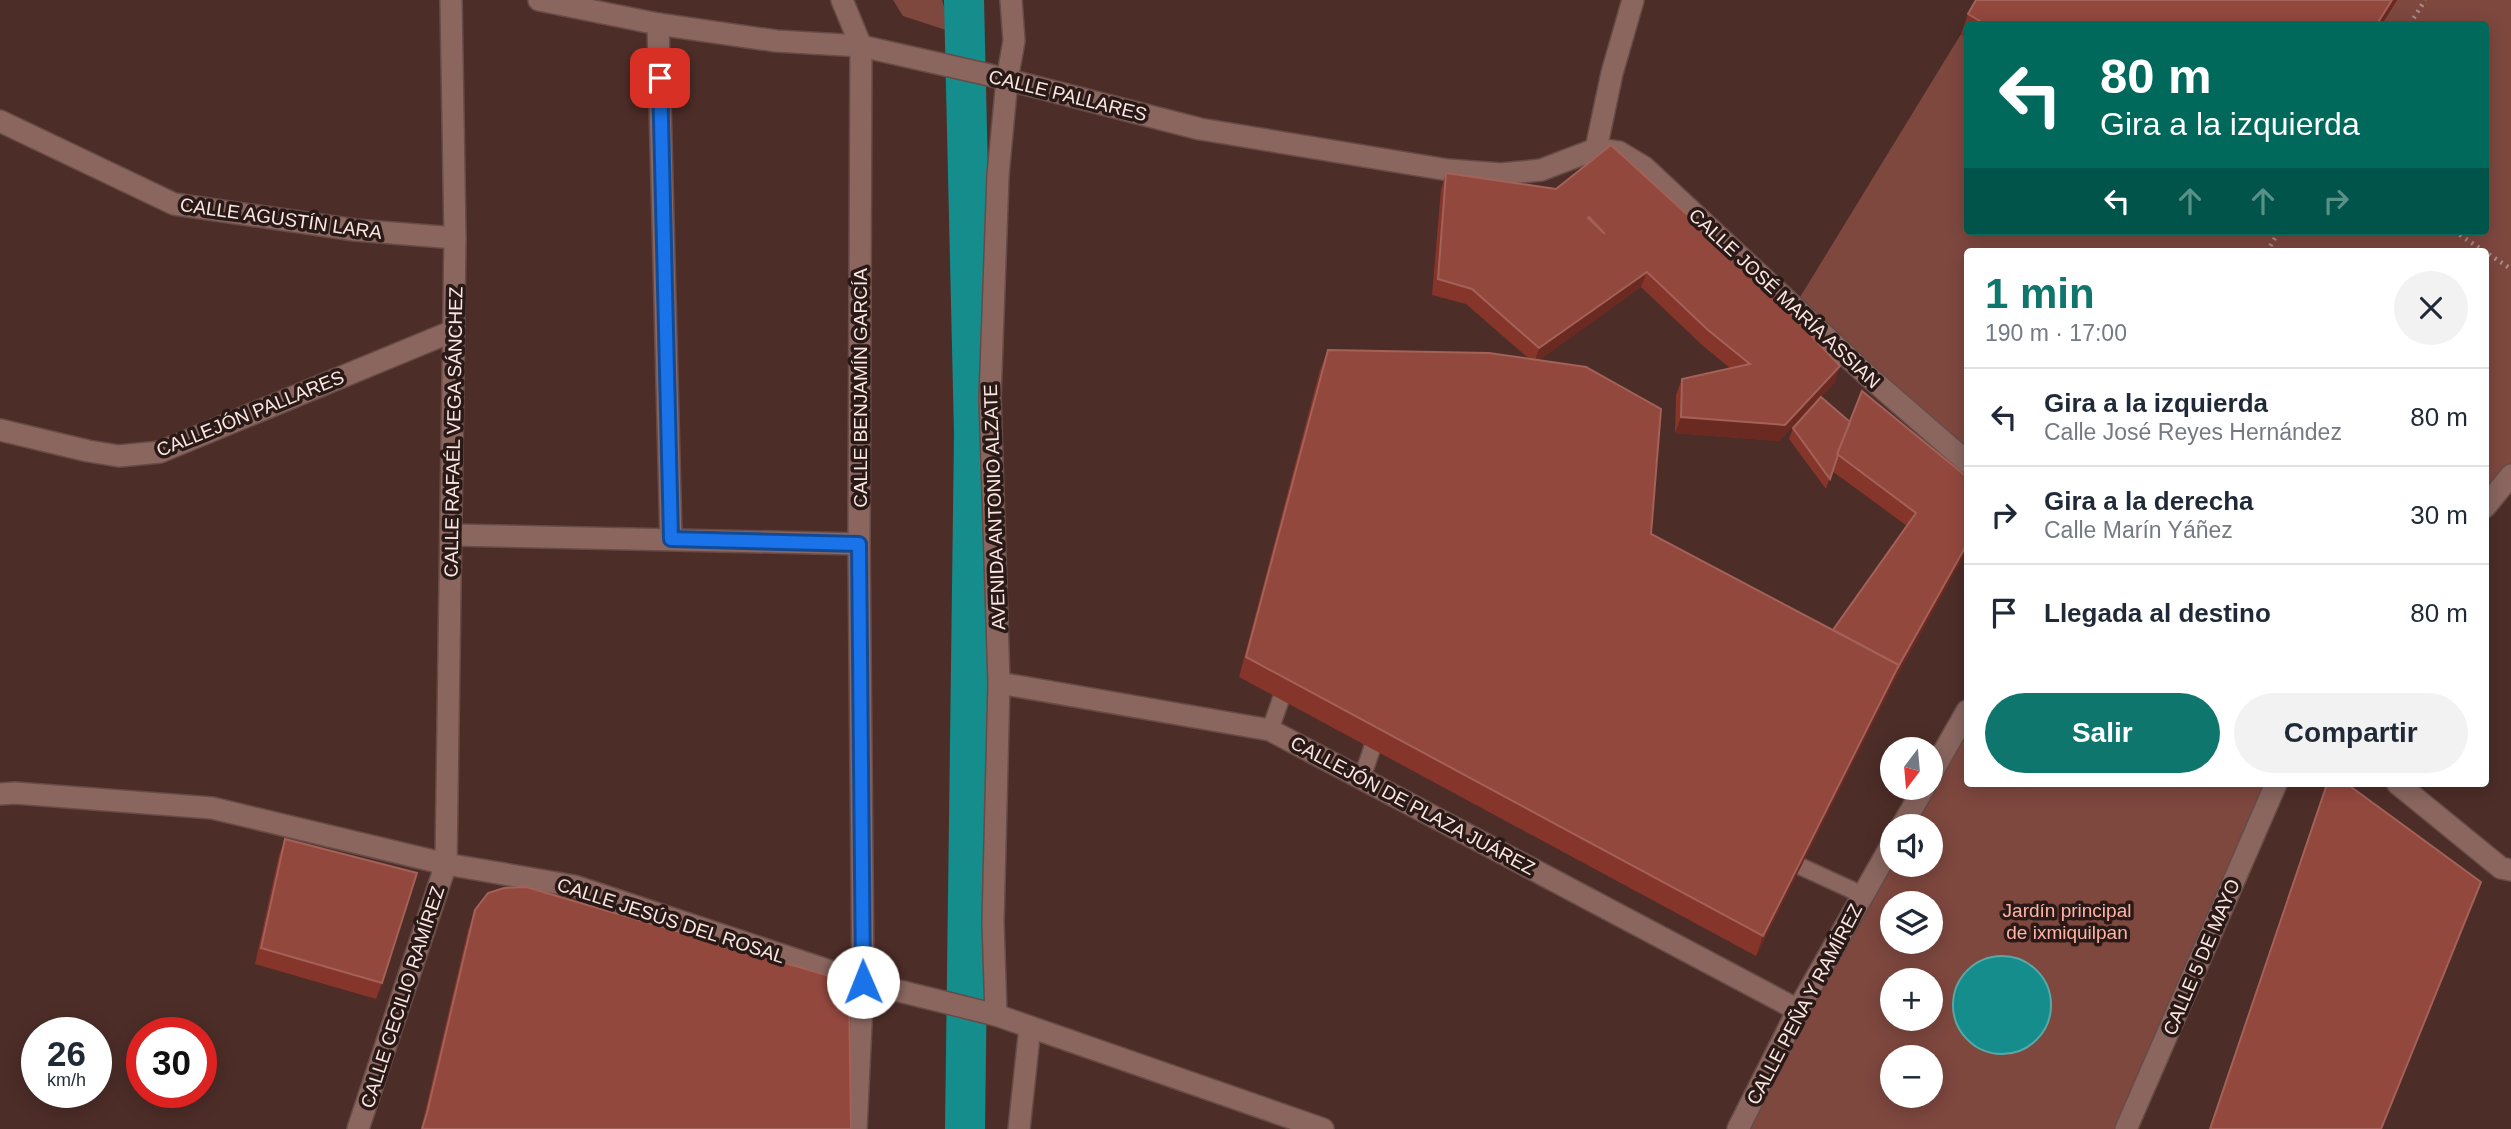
<!DOCTYPE html>
<html lang="es">
<meta charset="utf-8">
<style>
:root{--surface:#fff;--page:#f2f2f3;--text:#1f2937;--muted:#747a83;--line:#e0e1e3;--accent:#0f766e}
body{margin:0;font-family:Arial,sans-serif;background:var(--page);color:var(--text);height:100vh;display:flex;flex-direction:column;font-size:26px;white-space:nowrap}
*{box-sizing:border-box;margin:0}
p{font-size:23px;color:var(--muted)}
.icon{flex:none;width:38px;height:38px;fill:none;stroke:currentColor;stroke-width:2;stroke-linecap:round;stroke-linejoin:round}
.map{position:relative;flex:1;overflow:hidden}
.sheet{position:absolute;left:1964px;top:248px;width:525px;height:539px;display:flex;flex-direction:column;background:var(--surface);border-radius:7px;box-shadow:0 4px 18px #0003}
.sheet>*{flex:none}
.guide{position:absolute;left:1964px;top:21px;width:525px;height:214px;border-radius:7px;box-shadow:0 4px 18px #0003;background:#00695c;color:#fff;overflow:hidden}
.needle{width:46px;rotate:196deg}
.controls{position:absolute;left:1880px;top:737px;display:grid;gap:14px}
.controls a{display:grid;place-items:center;width:63px;height:63px;border-radius:50%;background:var(--surface);box-shadow:0 4px 18px #0003;font-size:35px}
.speed{position:absolute;left:21px;top:1017px;display:flex;gap:14px;font-size:35px;font-weight:700;text-align:center}
.speed>*{display:grid;place-content:center;width:91px;height:91px;border-radius:50%;background:var(--surface);box-shadow:0 4px 18px #0003;line-height:1}
.speed small{font-size:18px;font-weight:400}
.speed .limit{border:10px solid #d22;background:#fff;color:#111}
.pin{position:absolute;display:grid;place-items:center;width:60px;height:60px;color:#fff;margin:-30px;border-radius:14px;box-shadow:0 4px 10px #0006}
.me{position:absolute;width:77px;margin:-38px;rotate:359deg;stroke-linejoin:round;filter:drop-shadow(0 0 5px #0008)}
.turn{display:flex;align-items:center;gap:24px;height:147px;padding:0 21px;font-size:32px}
.turn .icon{width:91px;height:91px;stroke-width:2.5}
.turn b{display:block;font-size:49px;line-height:60px}
.lanes{display:flex;align-items:center;height:66px;padding:0 21px;background:#0003;justify-content:center;gap:35px;direction:ltr}
.lanes .off{opacity:.35}
.round{display:grid;place-items:center;flex:none;width:74px;height:74px;border-radius:37px;background:var(--page)}
.head{display:flex;align-items:center;justify-content:space-between;height:119px;padding:0 21px}
h1{font-size:42px;font-weight:600;line-height:52px;color:var(--accent)}
.button{display:flex;gap:14px;margin-top:auto;padding:14px 21px}
.button a{flex:1;height:80px;border-radius:42px;background:var(--accent);color:#fff;font-size:28px;font-weight:600;line-height:80px;text-align:center}
.button a+a{background:var(--page);color:var(--text)}
ul{padding:0;list-style:none}
li{display:flex;align-items:center;gap:21px;height:98px;padding:0 21px;border-top:2px solid var(--line)}
li div{flex:1}
li b{display:block;font-size:26px}
li em{font-style:normal}
.map>svg:first-child{display:block}
</style>
<div class="map">
<svg width="2511" height="1129" viewBox="0 0 2511 1129">
<rect width="100%" height="100%" fill="#4d2d28"/>
<g fill="#7e483f" fill-rule="evenodd">
<polygon points="893,0 942,0 952,32 903,16"/>
<polygon points="2397,0 2511,0 2511,475 2485,507 2485,252 1967,252 1967,455 1794,307 1961,34 1967,38 1967,231 2485,231 2485,24 2382,24"/>
<path d="M1967,711V784H2276L2126,1129H1738L1892,864H1930V826H1902ZM1892,903H1930V942H1892ZM1892,980H1930V1018H1892ZM1892,1057H1930V1096H1892Z"/>
</g>
<circle fill="#148d8c" stroke="#5aa8a6" stroke-width="2" cx="2002" cy="1005" r="49"/>
<g fill="none" stroke-linecap="round" stroke-linejoin="round">
<polyline stroke="#148d8c" stroke-width="40" points="964,0 974,434 965,1129"/>
<defs>
<g id="lane">
<polyline points="1270,730 1288,679"/>
<polyline points="1362,778 1378,731"/>
<polyline points="1782,858 1863,895"/>
</g>
<g id="street">
<polyline points="539,0 658,24 776,41 861,46 985,74 1200,129 1448,170 1501,174 1541,170 1596,149 1619,152 1644,167 1867,375 1967,462"/>
<polyline points="842,0 861,46 859,544 863,982 856,1129"/>
<polyline points="658,24 671,539"/>
<polyline points="0,121 174,204 355,230 455,238"/>
<polyline points="1596,149 1612,73 1633,0"/>
<polyline points="0,430 88,451 119,456 160,452 453,331"/>
<polyline points="452,535 859,544"/>
<polyline points="999,683 1270,730 1798,1010"/>
<polyline points="1930,776 1967,711"/>
<polyline points="2398,784 2501,868 2511,870"/>
<polyline points="1902,826 1924,788"/>
<polyline points="996,1015 993,922 999,683 990,398 998,175 1007,80 1014,41 1011,0"/>
<polyline points="358,1129 446,864 455,238 451,0"/>
<polyline points="1019,1129 1030,1027"/>
<polyline points="1738,1129 1798,1010 1892,844"/>
</g>
<g id="secondary">
<polyline points="2485,507 2511,475"/>
<polyline points="0,794 15,793 212,808 446,864 574,886 863,982 996,1015 1323,1129"/>
<polyline points="2126,1129 2276,784"/>
</g>
</defs>
<use href="#lane" stroke="#674b47" stroke-width="19"/>
<use href="#street" stroke="#674b47" stroke-width="24"/>
<use href="#secondary" stroke="#674b47" stroke-width="24"/>
<g stroke="#a98e8a" stroke-width="4.5" stroke-dasharray="2 5" stroke-linecap="butt">
<polyline points="2410,24 2425,0"/>
<polyline points="2454,231 2511,269"/>
<polyline points="2267,252 2279,231"/>
</g>
<use href="#lane" stroke="#8a665f" stroke-width="16"/>
<use href="#street" stroke="#8a665f" stroke-width="21"/>
<use href="#secondary" stroke="#8a665f" stroke-width="21"/>
</g>
<g fill="#86352b">
<polygon points="1976,0 2397,0 2382,24 1967,24 1967,38 1961,34 1968,14"/>
<polygon points="1446,173 1556,189 1835,382 1779,441 1675,433 1676,395 1682,379 1730,368 1702,345 1641,287 1539,360 1651,534 1833,630 1907,526 1832,471 1826,489 1789,439 1793,428 1850,422 1967,477 1967,550 1892,685 1756,956 1239,677 1320,370 1328,350 1528,358 1466,304 1432,295 1441,189"/>
<polygon points="285,839 382,983 376,999 255,964 279,855"/>
<polygon points="475,910 851,1129 421,1129 468,930"/>
</g>
<g fill="#6a2a21">
<polygon points="2392,0 2397,0 2382,24 2377,24"/>
<polygon points="1647,272 1641,287 1534,364 1539,348"/>
<polygon points="1840,366 1835,382 1779,441 1675,433 1681,417"/>
<polygon points="1967,544 1967,550 1892,685 1756,956 1763,936 1899,665"/>
</g>
<g fill="#93483e" stroke="#a36158" stroke-width="2" fill-rule="evenodd">
<polygon points="1976,0 2392,0 2377,24 1985,24 1968,14"/>
<path d="M1611,145L1759,280L1840,366L1785,425L1681,417L1682,379L1750,364L1708,330L1647,272L1539,348L1472,289L1438,279L1446,173L1556,189ZM1589,217L1605,234L1588,218Z"/>
<polygon points="1328,350 1489,353 1586,367 1661,409 1651,534 1899,665 1763,936 1246,657"/>
<polygon points="1862,391 1967,477 1967,544 1897,669 1899,665 1833,630 1916,513 1837,454"/>
<polygon points="1821,397 1850,422 1837,454 1838,455 1830,479 1793,428"/>
<polygon points="2327,784 2347,784 2481,882 2381,1129 2210,1129"/>
<polygon points="285,839 417,873 382,983 261,948"/>
<polygon points="526,887 843,980 849,993 851,1129 422,1129 427,1113 475,910 488,893 504,888"/>
</g>
<g fill="none" stroke-linecap="round" stroke-linejoin="round">
<defs>
<polyline id="route" points="660,78 671,539 859,544 863,982"/>
</defs>
<use href="#route" stroke="#114b97" stroke-width="18"/>
<use href="#route" stroke="#1a73e8" stroke-width="12"/>
</g>
<g text-anchor="middle" stroke-width="7" stroke-linejoin="round" paint-order="stroke">
<g font-size="19" fill="#fce6e2" stroke="#291a17">
<text transform="translate(1068 95) rotate(14)" y="7">CALLE PALLARES</text>
<text transform="translate(281 218) rotate(8)" y="7">CALLE AGUSTÍN LARA</text>
<text transform="translate(1785 298) rotate(43)" y="7">CALLE JOSÉ MARÍA ASSIAN</text>
<text transform="translate(860 388) rotate(-90)" y="7">CALLE BENJAMÍN GARCÍA</text>
<text transform="translate(250 413) rotate(-22)" y="7">CALLEJÓN PALLARES</text>
<text transform="translate(453 432) rotate(-89)" y="7">CALLE RAFAÉL VEGA SÁNCHEZ</text>
<text transform="translate(994 507) rotate(-92)" y="7">AVENIDA ANTONIO ALZATE</text>
<text transform="translate(1413 805) rotate(28)" y="7">CALLEJÓN DE PLAZA JUÁREZ</text>
<text transform="translate(671 920) rotate(18)" y="7">CALLE JESÚS DEL ROSAL</text>
<text transform="translate(2201 957) rotate(-67)" y="7">CALLE 5 DE MAYO</text>
<text transform="translate(402 997) rotate(-72)" y="7">CALLE CECILIO RAMÍREZ</text>
<text transform="translate(1804 1004) rotate(-62)" y="7">CALLE PEÑA Y RAMÍREZ</text>
</g>
<g font-size="19" fill="#ffb4a6" stroke="#291a17">
<text x="2067" y="917">Jardín principal<tspan x="2067" dy="22">de ixmiquilpan</tspan></text>
</g>
</g>
</svg>
<div class="controls">
<a><svg class="needle" viewBox="-14 -14 28 28"><path d="M0-13l5 13h-10z" fill="#e53935"/><path d="M0 13l5-13h-10z" fill="#747a83"/></svg></a>
<a><svg class="icon" aria-label="sound" viewBox="0 0 24 24"><path d="M4 9h4l5-4v14l-5-4H4zM17 9q2 3 0 6"/></svg></a>
<a><svg class="icon" aria-label="layers" viewBox="0 0 24 24"><path d="M12 4l9 5-9 5-9-5zM3 14l9 5 9-5"/></svg></a>
<a>+</a>
<a>−</a>
</div>
<div class="speed"><div>26<small>km/h</small></div><div class="limit">30</div></div>
<div class="pin" style="left:660px;top:78px;background:#d93025"><svg class="icon" aria-label="arrive" viewBox="0 0 24 24"><path d="M6 21V4h12l-3 4 3 4H6"/></svg></div>
<svg class="me" style="left:863px;top:982px" viewBox="-20 -20 40 40"><circle r="19" fill="#fff"/><path d="M0-13L10 11 0 6-10 11z" fill="#1a73e8"/></svg>
<div class="guide">
<div class="turn"><svg class="icon" aria-label="left" viewBox="0 0 24 24"><path d="M17 20v-9H6M10 6l-5 5 5 5"/></svg><div><b>80 m</b>Gira a la izquierda</div></div>
<div class="lanes"><svg class="icon" aria-label="left" viewBox="0 0 24 24"><path d="M17 20v-9H6M10 6l-5 5 5 5"/></svg><svg class="icon off" aria-label="ahead" viewBox="0 0 24 24"><path d="M12 20V5M6 11l6-6 6 6"/></svg><svg class="icon off" aria-label="ahead" viewBox="0 0 24 24"><path d="M12 20V5M6 11l6-6 6 6"/></svg><svg class="icon off" aria-label="right" viewBox="0 0 24 24"><path d="M7 20v-9h11M14 6l5 5-5 5"/></svg></div>
</div>
<section class="sheet">
<div class="head"><div><h1>1 min</h1><p>190 m · 17:00</p></div><a class="round"><svg class="icon" aria-label="close" viewBox="0 0 24 24"><path d="M6 6l12 12M18 6L6 18"/></svg></a></div>
<ul>
<li><svg class="icon" aria-label="left" viewBox="0 0 24 24"><path d="M17 20v-9H6M10 6l-5 5 5 5"/></svg><div><b>Gira a la izquierda</b><p>Calle José Reyes Hernández</p></div><em>80 m</em></li>
<li><svg class="icon" aria-label="right" viewBox="0 0 24 24"><path d="M7 20v-9h11M14 6l5 5-5 5"/></svg><div><b>Gira a la derecha</b><p>Calle Marín Yáñez</p></div><em>30 m</em></li>
<li><svg class="icon" aria-label="arrive" viewBox="0 0 24 24"><path d="M6 21V4h12l-3 4 3 4H6"/></svg><div><b>Llegada al destino</b></div><em>80 m</em></li>
</ul>
<div class="button"><a>Salir</a><a>Compartir</a></div>
</section>
</div>
